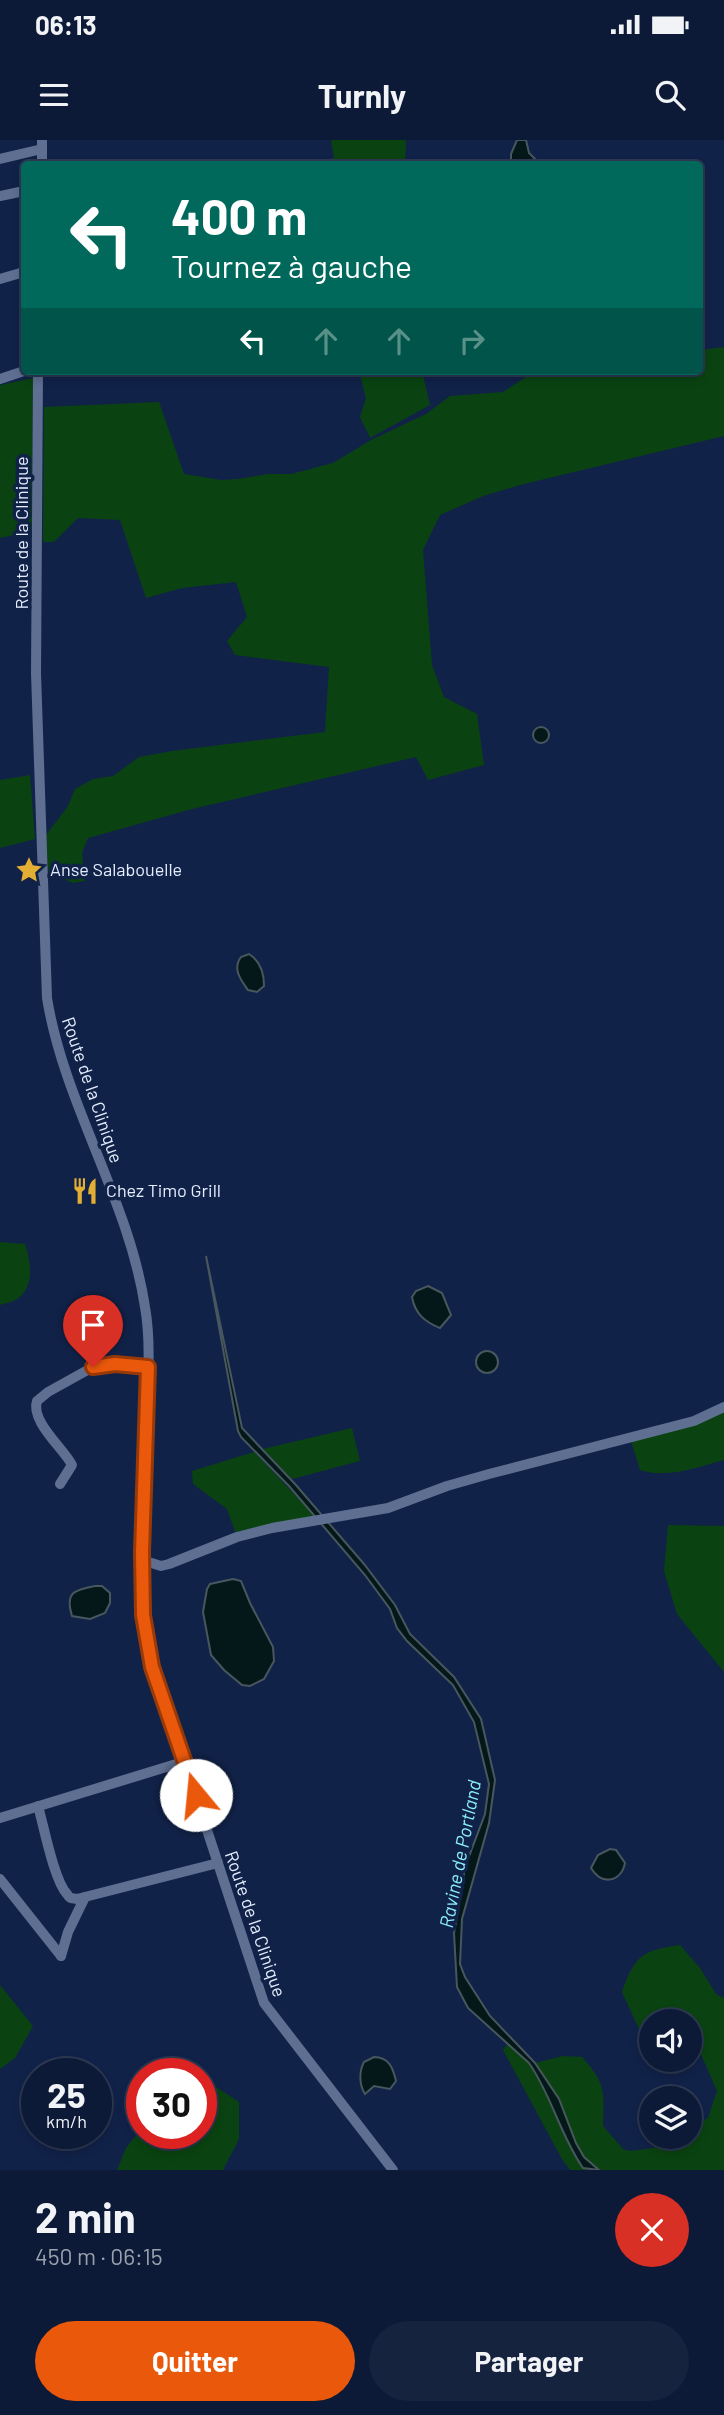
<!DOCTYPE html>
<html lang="fr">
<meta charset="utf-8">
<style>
:root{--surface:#0d1a37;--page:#16233f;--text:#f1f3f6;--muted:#9aa1ad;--line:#2d3852;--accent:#ea580c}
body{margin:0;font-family:Barlow,sans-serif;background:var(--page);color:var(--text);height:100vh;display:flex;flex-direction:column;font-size:26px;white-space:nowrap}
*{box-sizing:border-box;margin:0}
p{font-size:23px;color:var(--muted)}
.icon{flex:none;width:38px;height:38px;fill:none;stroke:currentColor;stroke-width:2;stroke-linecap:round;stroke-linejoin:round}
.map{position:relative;height:2030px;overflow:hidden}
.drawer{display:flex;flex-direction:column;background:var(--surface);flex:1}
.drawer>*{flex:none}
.guide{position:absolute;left:21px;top:21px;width:682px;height:214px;border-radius:7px;box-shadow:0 4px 10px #0003,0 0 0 2px var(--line);background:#00695c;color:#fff;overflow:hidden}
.fabs{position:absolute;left:639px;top:1869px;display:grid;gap:14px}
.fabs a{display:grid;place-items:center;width:63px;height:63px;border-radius:50%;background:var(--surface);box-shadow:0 4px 10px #0003,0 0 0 2px var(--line);font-size:35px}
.speed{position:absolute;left:21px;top:1918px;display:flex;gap:14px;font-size:35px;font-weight:700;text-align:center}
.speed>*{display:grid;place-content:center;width:91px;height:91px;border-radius:50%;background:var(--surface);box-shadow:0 4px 10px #0003,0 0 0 2px var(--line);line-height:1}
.speed small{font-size:18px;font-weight:400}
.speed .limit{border:10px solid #d22;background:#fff;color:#111}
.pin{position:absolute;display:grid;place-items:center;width:60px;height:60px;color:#fff;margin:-72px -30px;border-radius:50% 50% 50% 0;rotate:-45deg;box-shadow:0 0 7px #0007}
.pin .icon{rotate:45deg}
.me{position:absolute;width:77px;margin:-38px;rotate:343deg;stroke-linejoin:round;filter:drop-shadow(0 0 5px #0008)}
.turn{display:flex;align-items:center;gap:24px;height:147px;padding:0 35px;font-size:32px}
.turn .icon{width:91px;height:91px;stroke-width:2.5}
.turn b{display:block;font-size:49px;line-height:60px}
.lanes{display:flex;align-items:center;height:66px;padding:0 35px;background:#0003;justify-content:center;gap:35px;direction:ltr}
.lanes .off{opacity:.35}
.round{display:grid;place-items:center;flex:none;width:74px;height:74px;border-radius:37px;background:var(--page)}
.headline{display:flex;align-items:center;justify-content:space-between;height:119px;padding:0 35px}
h1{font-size:42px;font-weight:700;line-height:52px}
.primary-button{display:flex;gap:14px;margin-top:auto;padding:14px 35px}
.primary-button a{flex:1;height:80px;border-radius:42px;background:var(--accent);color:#fff;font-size:28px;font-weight:700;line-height:80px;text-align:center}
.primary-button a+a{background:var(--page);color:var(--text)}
.status{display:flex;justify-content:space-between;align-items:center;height:49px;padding:0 35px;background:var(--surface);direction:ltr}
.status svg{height:19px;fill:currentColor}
header{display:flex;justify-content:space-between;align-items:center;height:91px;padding:0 35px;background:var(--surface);font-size:32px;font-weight:700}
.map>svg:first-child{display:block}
</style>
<div class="status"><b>06:13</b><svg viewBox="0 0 49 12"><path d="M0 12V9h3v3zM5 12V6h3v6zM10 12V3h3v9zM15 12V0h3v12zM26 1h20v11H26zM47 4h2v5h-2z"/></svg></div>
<header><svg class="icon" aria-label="menu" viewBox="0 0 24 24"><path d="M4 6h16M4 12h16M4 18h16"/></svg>Turnly<svg class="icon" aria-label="search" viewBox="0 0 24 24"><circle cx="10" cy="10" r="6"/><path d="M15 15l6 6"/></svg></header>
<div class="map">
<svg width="724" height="2030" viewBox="0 0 724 2030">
<rect width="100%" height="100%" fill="#112249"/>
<g fill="#0a4311">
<polygon points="331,0 406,0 405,24 310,24 334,18"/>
<polygon points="724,207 724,296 524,344 483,356 440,375 423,410 432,525 444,557 477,574 484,625 428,640 416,617 192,669 88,698 82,713 85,741 73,743 48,732 46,695 68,666 75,649 93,639 113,636 139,617 172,611 325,592 329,527 235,515 227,501 247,477 236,442 182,448 146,458 120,380 78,378 54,402 43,402 44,267 159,262 184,334 221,340 238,339 268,334 291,334 333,323 371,300 426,274 450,256 503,252 526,237 560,231 700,231 700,210"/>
<polygon points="359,231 422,231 430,265 370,298 360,277 366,258"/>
<polygon points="33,238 32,391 0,398 0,245"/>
<polygon points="30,635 35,699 0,708 0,640"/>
<path d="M0,1102L25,1104C31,1121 35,1147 17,1159C13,1162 5,1163 0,1165Z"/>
<path d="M724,1272V1320C698,1327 667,1339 640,1330L631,1301Z"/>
<polygon points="352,1288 360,1321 292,1339 263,1309"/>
<polygon points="254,1312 316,1377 236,1394 227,1369 193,1344 192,1331"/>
<polygon points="668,1385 724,1386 724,1532 677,1474 664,1431"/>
<path d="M680,1805L700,1828L716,1854L724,1858V2030H599C574,2016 571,1983 559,1960C553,1947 543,1935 535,1923L563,1916L582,1917C606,1944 604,1950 603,1986L623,2009L630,2011L653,2008L673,1997H690V1988L708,1978L717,1951L696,1903L690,1904V1881H651V1898L639,1889L622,1852C634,1816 643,1810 680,1805Z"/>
<polygon points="0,1845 33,1886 15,1918 0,1929"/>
<polygon points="508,1903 529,1923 545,1949 563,1993 587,2030 570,2030 563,2021 503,1910"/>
<polygon points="216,1947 239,1962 239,1999 223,2030 117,2030 126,2008 142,1988 142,1993 201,1993 201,1949"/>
</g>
<g fill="#041719" stroke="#48575d" stroke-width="2">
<polygon points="517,0 526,0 529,13 537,21 537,24 511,24 511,14"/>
<circle cx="541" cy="595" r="8"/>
<path d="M249,814C260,821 264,833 264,846L257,852L248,850C241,840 232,829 241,817Z"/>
<path d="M206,1116L242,1288L295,1344L364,1424L395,1465L410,1494L454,1537L481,1579L495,1640L489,1683L462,1779L460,1824L465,1837L490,1876L535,1923L559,1959L576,2003L584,2017L599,2030L583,2028C560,1995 552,1956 529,1923L468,1868L457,1847L454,1793L456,1782L465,1727L485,1674L489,1644L474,1582L453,1545L407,1501L397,1488L390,1469L365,1435L289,1346L241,1297L238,1291Z"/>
<path d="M428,1146L442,1153L451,1175L440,1188C425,1182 415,1174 412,1157L416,1151Z"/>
<circle cx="487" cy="1222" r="11"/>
<polygon points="233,1439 241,1441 250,1463 273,1507 274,1521 264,1539 250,1546 242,1545 224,1530 211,1515 203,1472 207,1449 210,1444"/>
<path d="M95,1446H102L110,1453V1463L105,1473L90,1479L72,1476C65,1453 73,1450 95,1446Z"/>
<path d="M610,1709L616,1710L625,1723C621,1742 602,1746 591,1728L598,1715Z"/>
<path d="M374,1917C389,1917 393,1928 396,1941L390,1949L374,1946L365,1954C359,1945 359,1931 364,1922Z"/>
</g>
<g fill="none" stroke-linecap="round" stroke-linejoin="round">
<g stroke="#5e6f91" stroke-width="10">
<polyline points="0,19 42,9"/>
<polyline points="42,24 42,0"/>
<polyline points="0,56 24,51"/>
<polyline points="0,139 24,132"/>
<path d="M38,231L36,533L47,858C64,964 129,1060 145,1167C152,1207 147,1248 145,1289C142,1364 137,1442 150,1517L264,1863L393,2030"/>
<polyline points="0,239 24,231"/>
<path d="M60,1344L72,1325C64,1309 30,1281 37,1261L48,1252L93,1227L115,1224L148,1227"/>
<polyline points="142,1420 161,1426 169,1424 237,1397 272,1388 388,1368 447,1346 489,1334 694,1281 724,1267"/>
<path d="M38,1666C44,1687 54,1740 67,1754C70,1759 71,1758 77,1759L218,1723"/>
<polyline points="0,1678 186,1621"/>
<polyline points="0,1739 61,1816"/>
<polyline points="61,1816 68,1792 85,1757"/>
</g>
</g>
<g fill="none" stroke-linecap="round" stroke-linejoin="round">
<defs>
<polyline id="route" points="93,1227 115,1224 148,1227 142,1412 143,1475 152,1527 196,1655"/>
</defs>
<use href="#route" stroke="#983908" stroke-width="18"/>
<use href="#route" stroke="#ea580c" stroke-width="12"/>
</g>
<defs>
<symbol id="sight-bare" viewBox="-9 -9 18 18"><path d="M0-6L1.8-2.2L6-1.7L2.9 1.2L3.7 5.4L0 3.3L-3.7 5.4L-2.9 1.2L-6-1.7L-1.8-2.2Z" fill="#e2af34" stroke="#112249" stroke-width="2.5" paint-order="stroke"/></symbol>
<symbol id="restaurant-bare" viewBox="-9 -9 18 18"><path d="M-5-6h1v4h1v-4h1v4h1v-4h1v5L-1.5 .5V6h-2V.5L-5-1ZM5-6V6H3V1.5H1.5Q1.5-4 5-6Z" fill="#e2af34" stroke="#112249" stroke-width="2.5" paint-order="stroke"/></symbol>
</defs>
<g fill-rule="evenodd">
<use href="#sight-bare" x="10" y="711" width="38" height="38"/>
<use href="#restaurant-bare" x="66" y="1032" width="38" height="38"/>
</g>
<g text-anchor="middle" stroke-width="7" stroke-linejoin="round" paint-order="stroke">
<g font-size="18" fill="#e5edfd" stroke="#112249">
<text transform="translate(22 393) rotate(-90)" y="6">Route de la Clinique</text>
<text transform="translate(92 950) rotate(71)" y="6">Route de la Clinique</text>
<text transform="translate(255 1784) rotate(71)" y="6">Route de la Clinique</text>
</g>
<g font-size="18" fill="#e5edfd" stroke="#112249" text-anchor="start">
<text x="50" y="736">Anse Salabouelle</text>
<text x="106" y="1057">Chez Timo Grill</text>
</g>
<g font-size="19" font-style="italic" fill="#8cf0fb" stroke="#112249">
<text transform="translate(460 1714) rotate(-79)" y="7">Ravine de Portland</text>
</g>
</g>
</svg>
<div class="fabs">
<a><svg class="icon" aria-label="sound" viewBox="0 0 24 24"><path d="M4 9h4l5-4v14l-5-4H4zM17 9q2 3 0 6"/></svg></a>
<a><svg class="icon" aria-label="layers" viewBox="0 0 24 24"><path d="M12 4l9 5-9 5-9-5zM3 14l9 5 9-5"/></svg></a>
</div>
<div class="speed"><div>25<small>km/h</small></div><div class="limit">30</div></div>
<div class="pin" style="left:93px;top:1227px;background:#d93025"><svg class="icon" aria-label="arrive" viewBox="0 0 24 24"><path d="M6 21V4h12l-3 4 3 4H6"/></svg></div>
<svg class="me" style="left:196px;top:1655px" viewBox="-20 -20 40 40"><circle r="19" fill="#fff"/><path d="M0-13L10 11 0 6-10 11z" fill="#ea580c"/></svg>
<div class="guide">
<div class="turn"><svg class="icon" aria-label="left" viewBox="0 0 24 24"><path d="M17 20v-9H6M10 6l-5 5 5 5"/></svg><div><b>400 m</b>Tournez à gauche</div></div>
<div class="lanes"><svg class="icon" aria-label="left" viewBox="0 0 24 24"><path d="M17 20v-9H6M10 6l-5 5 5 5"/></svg><svg class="icon off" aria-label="ahead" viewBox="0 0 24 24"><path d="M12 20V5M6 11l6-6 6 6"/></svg><svg class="icon off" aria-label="ahead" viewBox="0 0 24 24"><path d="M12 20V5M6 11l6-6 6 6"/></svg><svg class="icon off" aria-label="right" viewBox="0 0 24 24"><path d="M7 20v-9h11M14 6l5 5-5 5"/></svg></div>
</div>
</div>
<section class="drawer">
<div class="headline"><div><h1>2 min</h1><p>450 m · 06:15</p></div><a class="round" style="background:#d93025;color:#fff"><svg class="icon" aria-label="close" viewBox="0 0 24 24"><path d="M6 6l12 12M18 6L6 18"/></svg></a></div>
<div class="primary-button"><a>Quitter</a><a>Partager</a></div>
</section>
